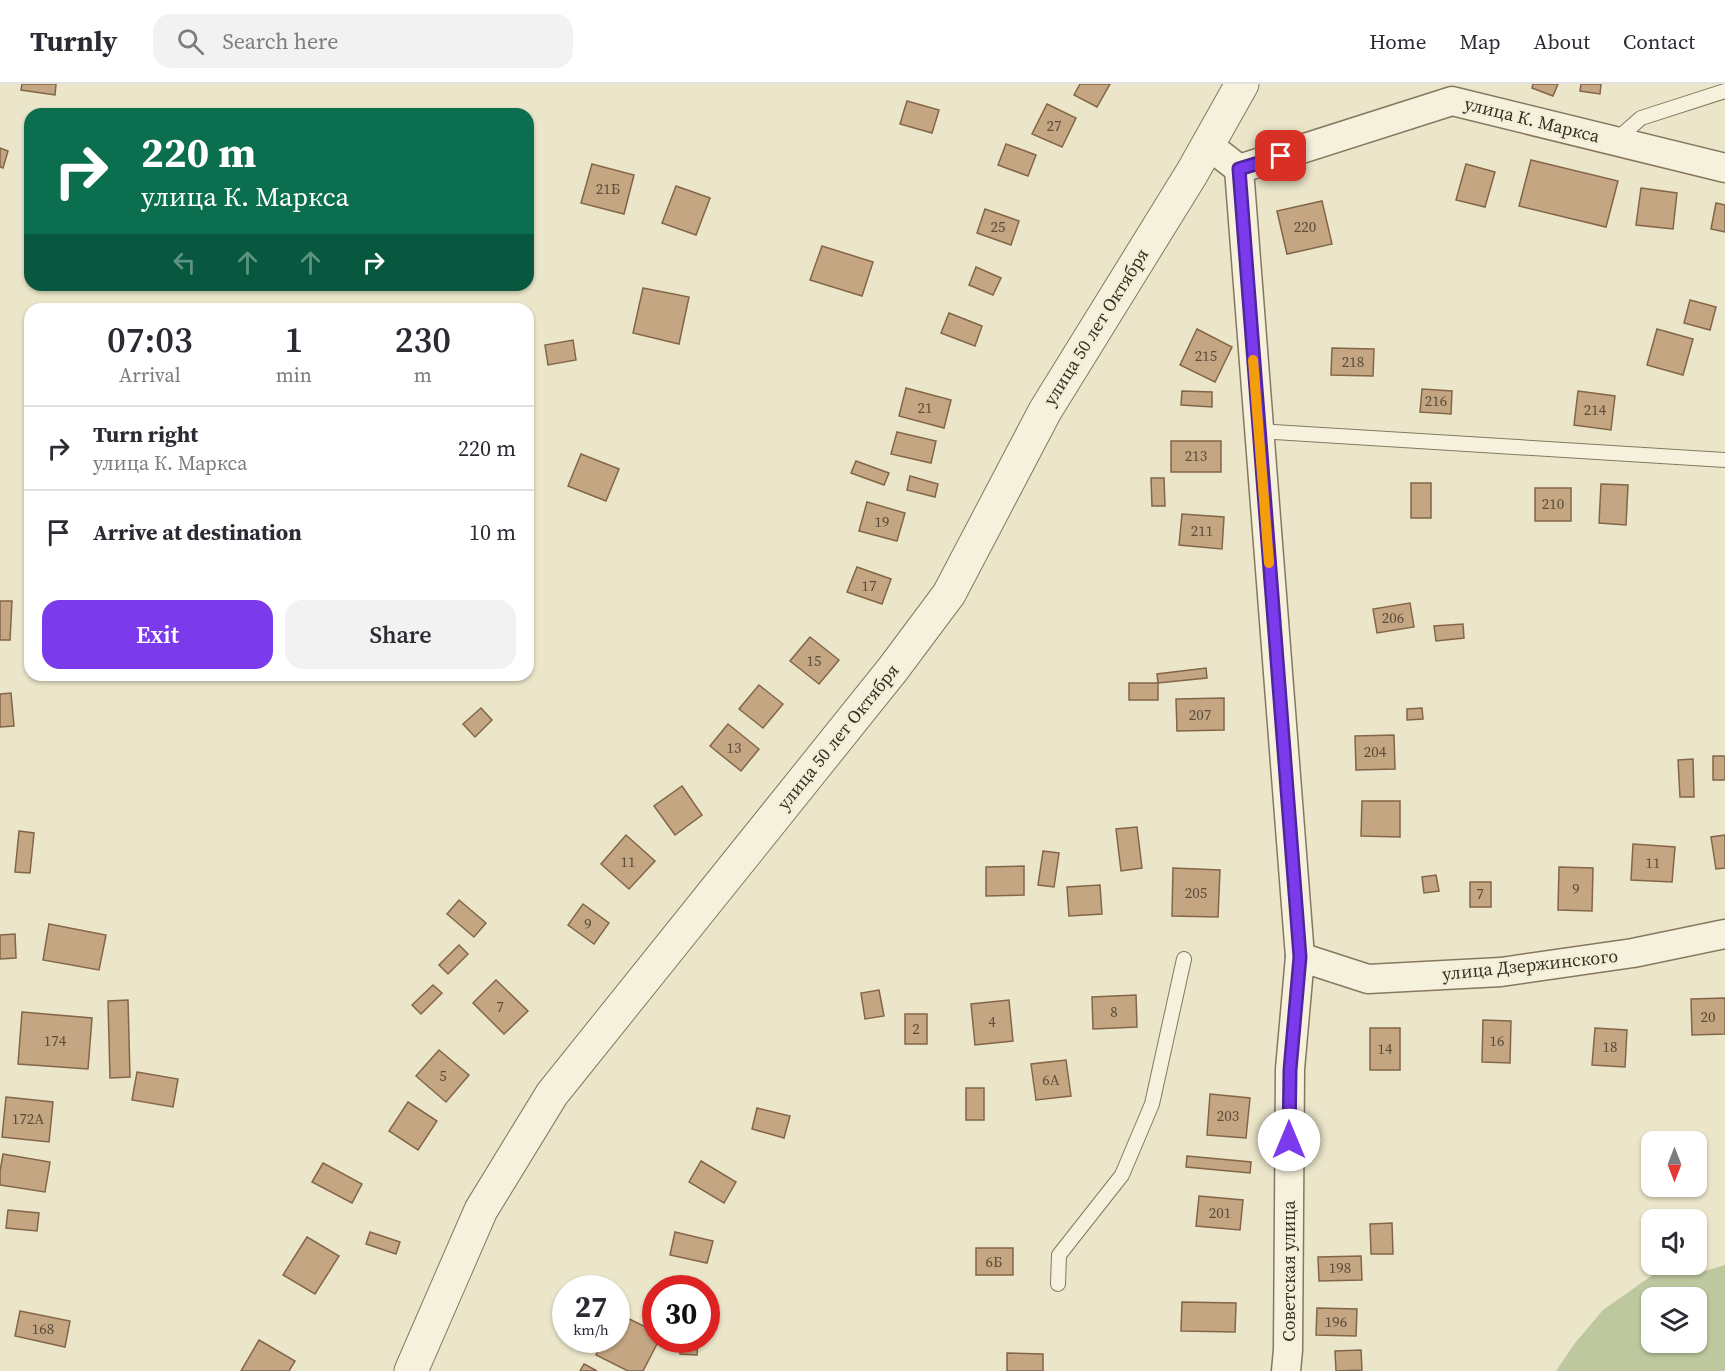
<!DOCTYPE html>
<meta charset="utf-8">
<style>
:root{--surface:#fff;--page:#f2f2f3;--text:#2b2b33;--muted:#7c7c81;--line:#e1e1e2;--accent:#7c3aed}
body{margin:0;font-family:"Source Serif 4",serif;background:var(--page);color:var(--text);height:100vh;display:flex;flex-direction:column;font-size:22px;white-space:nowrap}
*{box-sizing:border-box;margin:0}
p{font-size:20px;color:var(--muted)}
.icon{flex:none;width:33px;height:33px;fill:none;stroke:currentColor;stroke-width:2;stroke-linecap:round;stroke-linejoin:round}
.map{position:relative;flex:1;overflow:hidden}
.details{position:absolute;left:24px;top:219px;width:510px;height:378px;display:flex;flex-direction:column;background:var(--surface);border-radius:18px;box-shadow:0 2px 4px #0004}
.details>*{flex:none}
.hud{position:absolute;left:24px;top:24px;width:510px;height:183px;border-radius:18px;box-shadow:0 2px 4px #0004;background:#0b6e4f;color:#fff;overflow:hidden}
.needle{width:39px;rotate:180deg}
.tools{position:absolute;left:1641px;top:1047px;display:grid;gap:12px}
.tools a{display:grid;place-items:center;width:66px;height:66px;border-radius:12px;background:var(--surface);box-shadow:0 2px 4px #0004;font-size:30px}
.speed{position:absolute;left:552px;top:1191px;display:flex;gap:12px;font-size:30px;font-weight:700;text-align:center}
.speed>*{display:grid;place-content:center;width:78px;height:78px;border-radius:50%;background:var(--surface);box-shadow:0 2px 4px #0004;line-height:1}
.speed small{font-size:15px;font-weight:400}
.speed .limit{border:9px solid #d22;background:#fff;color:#111}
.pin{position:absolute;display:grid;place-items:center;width:51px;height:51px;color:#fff;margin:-26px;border-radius:12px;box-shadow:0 3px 9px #0006}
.me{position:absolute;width:66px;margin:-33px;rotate:0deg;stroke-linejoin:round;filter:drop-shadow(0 0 4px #0008)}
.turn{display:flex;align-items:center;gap:21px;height:126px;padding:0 18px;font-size:27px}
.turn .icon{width:78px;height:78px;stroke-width:2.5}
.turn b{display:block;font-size:42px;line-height:51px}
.lanes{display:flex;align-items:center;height:57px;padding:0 18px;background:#0003;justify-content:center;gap:30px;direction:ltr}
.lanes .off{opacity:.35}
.eta{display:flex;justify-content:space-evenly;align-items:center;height:102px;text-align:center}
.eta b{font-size:36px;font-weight:600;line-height:42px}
.cta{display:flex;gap:12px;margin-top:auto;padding:12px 18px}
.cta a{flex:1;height:69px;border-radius:18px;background:var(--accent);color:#fff;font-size:24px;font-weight:600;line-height:69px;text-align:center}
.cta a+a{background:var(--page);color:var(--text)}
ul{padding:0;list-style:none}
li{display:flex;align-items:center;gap:18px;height:84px;padding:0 18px;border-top:2px solid var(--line)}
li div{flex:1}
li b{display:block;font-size:22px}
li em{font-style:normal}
header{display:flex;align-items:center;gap:36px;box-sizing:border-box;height:84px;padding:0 30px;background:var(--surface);border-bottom:2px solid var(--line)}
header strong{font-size:28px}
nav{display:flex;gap:33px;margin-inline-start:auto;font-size:21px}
.search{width:420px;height:54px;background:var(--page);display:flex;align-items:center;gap:15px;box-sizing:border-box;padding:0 21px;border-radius:18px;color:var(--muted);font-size:22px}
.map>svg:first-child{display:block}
</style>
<header>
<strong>Turnly</strong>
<div class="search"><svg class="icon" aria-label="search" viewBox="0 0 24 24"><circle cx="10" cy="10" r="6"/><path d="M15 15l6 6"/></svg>Search here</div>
<nav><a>Home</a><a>Map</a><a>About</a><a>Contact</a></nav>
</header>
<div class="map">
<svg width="1725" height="1287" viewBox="0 0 1725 1287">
<rect width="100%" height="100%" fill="#ebe5c9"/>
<path fill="#bec89e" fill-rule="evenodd" d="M1725,1181V1287H1556L1575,1259L1603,1226L1657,1188H1702ZM1652,1214H1696V1258H1652Z"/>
<g fill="#c5a683" stroke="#836647" stroke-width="1.5">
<polygon points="22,0 56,0 55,11 21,6"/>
<polygon points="1080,0 1110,0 1097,23 1074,11"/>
<polygon points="1533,0 1558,0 1553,12 1532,4"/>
<polygon points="1581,0 1601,0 1600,10 1580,7"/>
<polygon points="907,17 939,26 932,49 900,40"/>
<polygon points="1047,20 1076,34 1062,63 1032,50"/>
<polygon points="1006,60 1036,71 1028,92 998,81"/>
<polygon points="0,64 8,67 3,84 0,83"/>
<polygon points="1531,76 1618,97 1606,143 1519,122"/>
<polygon points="592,80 634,91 624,130 581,119"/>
<polygon points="1466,80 1495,88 1485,123 1456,116"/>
<polygon points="676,102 710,114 696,151 662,139"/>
<polygon points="1641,104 1677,109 1673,145 1636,141"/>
<polygon points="1322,117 1332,160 1287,170 1277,127"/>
<polygon points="1716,119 1725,121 1725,148 1711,145"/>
<polygon points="985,125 1019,137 1011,161 977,149"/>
<polygon points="822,162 873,178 862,212 810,196"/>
<polygon points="976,183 1001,194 993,211 969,201"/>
<polygon points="643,204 689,213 679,260 633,249"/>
<polygon points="1690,216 1716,223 1710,246 1684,239"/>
<polygon points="949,229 982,242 975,262 941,249"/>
<polygon points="1197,245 1232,263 1215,298 1180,281"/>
<polygon points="1657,245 1693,255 1683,291 1647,281"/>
<polygon points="573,256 576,276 548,281 545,261"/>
<polygon points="1332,264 1374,265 1373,292 1331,291"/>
<polygon points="906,304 951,316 944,344 899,332"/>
<polygon points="1422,305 1452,307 1451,330 1420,328"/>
<polygon points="1182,307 1212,308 1212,323 1181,321"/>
<polygon points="1578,307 1615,312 1611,346 1574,341"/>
<polygon points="897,348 936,357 931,379 891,370"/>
<rect x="1171" y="357" width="50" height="31"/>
<polygon points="581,370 619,385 606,417 568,402"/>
<polygon points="856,377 889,389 884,401 851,389"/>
<polygon points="910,392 938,400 935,413 907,406"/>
<polygon points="1151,394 1164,394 1165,422 1152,422"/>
<rect x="1411" y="399" width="20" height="35"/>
<polygon points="1601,400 1628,401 1626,441 1599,439"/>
<rect x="1535" y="404" width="36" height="33"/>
<polygon points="867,418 905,429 897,457 859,447"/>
<polygon points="1182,430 1224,433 1222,465 1179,461"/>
<polygon points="857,483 891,495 882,520 847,508"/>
<polygon points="0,517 12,517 10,556 0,556"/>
<polygon points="1410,519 1414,543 1377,549 1373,525"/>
<polygon points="1463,540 1464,554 1436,557 1434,542"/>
<polygon points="810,553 839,576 819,600 790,577"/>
<polygon points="1206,584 1207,594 1158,599 1157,590"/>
<rect x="1129" y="599" width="29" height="17"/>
<polygon points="759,601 783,620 763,644 739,625"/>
<polygon points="11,609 14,642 0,643 0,610"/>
<polygon points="1224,614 1224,646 1177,647 1176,615"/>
<polygon points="481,624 492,636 475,653 463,640"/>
<polygon points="1422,624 1423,635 1407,636 1407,625"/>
<polygon points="728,640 759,665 741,687 710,662"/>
<polygon points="1394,651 1395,685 1356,686 1355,652"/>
<rect x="1713" y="672" width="12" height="24"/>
<polygon points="1693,675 1694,713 1680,713 1678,676"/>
<polygon points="682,702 702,731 675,751 654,722"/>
<polygon points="1362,717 1400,717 1400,753 1361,752"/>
<polygon points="1137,743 1142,784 1121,787 1116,745"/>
<polygon points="19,747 34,749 30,789 15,788"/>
<polygon points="626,751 655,777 629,805 601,780"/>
<polygon points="1725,751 1725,784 1716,785 1711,753"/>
<polygon points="1633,760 1675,763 1672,798 1631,796"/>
<polygon points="1043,767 1059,769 1054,803 1038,801"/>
<polygon points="1024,782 1024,811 986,812 986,783"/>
<polygon points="1559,783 1593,784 1592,827 1558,826"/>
<polygon points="1173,784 1220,786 1218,833 1172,832"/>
<polygon points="1436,791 1439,807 1424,809 1422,793"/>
<rect x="1470" y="798" width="21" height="25"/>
<polygon points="1100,801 1102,830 1069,832 1067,803"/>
<polygon points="459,816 486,839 474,853 447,830"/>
<polygon points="583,820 609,839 594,860 568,841"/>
<polygon points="49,840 106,851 99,886 43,876"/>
<polygon points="15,850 16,874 0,875 0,851"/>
<polygon points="459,861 468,870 448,890 439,881"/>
<polygon points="496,896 528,927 504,950 473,919"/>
<polygon points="433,901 442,909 421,930 412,921"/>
<polygon points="879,906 884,932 865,935 861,909"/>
<polygon points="1136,911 1137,943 1093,945 1092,913"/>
<polygon points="1725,914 1725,950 1692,951 1691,915"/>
<polygon points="128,916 130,993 110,994 108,917"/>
<polygon points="1009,916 1013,957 975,961 971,920"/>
<polygon points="22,928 92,934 88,985 18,980"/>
<rect x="905" y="930" width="22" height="30"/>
<polygon points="1483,936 1511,937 1510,979 1482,978"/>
<rect x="1370" y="944" width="30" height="42"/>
<polygon points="1595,944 1627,946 1625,983 1592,981"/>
<polygon points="439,966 469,991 446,1018 416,992"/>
<polygon points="1066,976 1071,1012 1036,1016 1031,980"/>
<polygon points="137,988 178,995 173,1023 132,1016"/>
<rect x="966" y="1004" width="18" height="32"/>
<polygon points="1210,1010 1250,1014 1246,1054 1207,1051"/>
<polygon points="6,1013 53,1018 49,1058 2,1053"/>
<polygon points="408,1018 437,1037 418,1066 389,1047"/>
<polygon points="757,1024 790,1032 784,1054 752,1045"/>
<polygon points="3,1070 50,1078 45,1108 0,1101 0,1087"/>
<polygon points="1187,1072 1251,1078 1250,1089 1186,1083"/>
<polygon points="701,1077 736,1098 724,1119 689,1098"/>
<polygon points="323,1079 362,1100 352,1119 312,1098"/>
<polygon points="1199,1112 1243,1116 1240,1146 1196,1142"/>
<polygon points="8,1126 39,1129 37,1147 6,1144"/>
<polygon points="1392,1139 1393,1170 1371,1170 1370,1140"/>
<polygon points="370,1148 400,1158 396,1170 366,1160"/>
<polygon points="675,1148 713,1157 707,1179 670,1171"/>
<polygon points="307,1153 339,1172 315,1210 283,1191"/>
<rect x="976" y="1164" width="37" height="27"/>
<polygon points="1361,1172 1362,1196 1319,1197 1318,1173"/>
<polygon points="1182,1218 1236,1219 1235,1248 1181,1247"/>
<polygon points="1317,1224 1357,1225 1356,1252 1316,1251"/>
<polygon points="20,1227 70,1237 65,1263 15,1252"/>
<polygon points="617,1229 656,1248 656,1256 659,1256 643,1287 628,1287 596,1271 603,1256 616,1256"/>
<polygon points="259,1256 295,1277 289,1287 241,1287"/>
<polygon points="680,1256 698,1256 697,1271 680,1270"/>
<polygon points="1361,1266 1362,1286 1336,1287 1335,1267"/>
<polygon points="1007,1269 1043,1270 1043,1287 1007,1287"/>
<polygon points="584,1280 597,1287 580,1287"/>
</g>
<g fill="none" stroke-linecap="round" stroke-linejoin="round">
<defs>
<g id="service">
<polyline points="1616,56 1641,34 1725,7"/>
<polyline points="1259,347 1725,376"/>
<polyline points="1058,1200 1059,1171 1122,1091 1152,1020 1184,875"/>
</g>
<g id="minor">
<polyline points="1207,60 1239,85 1300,873 1290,985 1288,1266 1286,1287"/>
<polyline points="1239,85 1452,17 1725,84"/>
<polyline points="1300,873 1368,895 1501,888 1633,869 1725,850"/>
</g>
<polyline id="tertiary" points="411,1287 481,1126 552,1010 893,585 949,510 1045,327 1192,89 1242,0"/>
</defs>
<use href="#service" stroke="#86785f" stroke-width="16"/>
<use href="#minor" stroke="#86785f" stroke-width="31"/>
<use href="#tertiary" stroke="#86785f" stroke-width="35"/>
<use href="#service" stroke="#f6f1dc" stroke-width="14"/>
<use href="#minor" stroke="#f6f1dc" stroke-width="28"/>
<use href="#tertiary" stroke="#f6f1dc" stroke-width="33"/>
</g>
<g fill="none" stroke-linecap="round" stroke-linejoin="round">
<defs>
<polyline id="route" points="1281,72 1239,85 1300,873 1290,986 1289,1056"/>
</defs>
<use href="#route" stroke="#51269a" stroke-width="15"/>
<use href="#route" stroke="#7c3aed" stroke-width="10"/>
<polyline stroke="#f59e0b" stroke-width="10" points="1253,276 1269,479"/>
</g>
<g text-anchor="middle" stroke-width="5" stroke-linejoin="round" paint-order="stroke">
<g font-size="15" fill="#5b4d3a">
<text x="1054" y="47">27</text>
<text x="608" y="110">21Б</text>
<text x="998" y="148">25</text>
<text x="1305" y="148">220</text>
<text x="1206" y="277">215</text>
<text x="1353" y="283">218</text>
<text x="1436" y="322">216</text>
<text x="925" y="329">21</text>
<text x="1595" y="331">214</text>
<text x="1196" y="377">213</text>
<text x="1553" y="425">210</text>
<text x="882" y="443">19</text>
<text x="1202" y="452">211</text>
<text x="869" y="507">17</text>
<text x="1393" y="539">206</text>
<text x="814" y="582">15</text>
<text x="1200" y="636">207</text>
<text x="734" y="669">13</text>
<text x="1375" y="673">204</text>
<text x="628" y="783">11</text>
<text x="1653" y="784">11</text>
<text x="1576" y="810">9</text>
<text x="1196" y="814">205</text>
<text x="1480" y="815">7</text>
<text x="588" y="845">9</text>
<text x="500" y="928">7</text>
<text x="1114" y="933">8</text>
<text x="1708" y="938">20</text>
<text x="992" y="943">4</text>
<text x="916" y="950">2</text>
<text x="55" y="962">174</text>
<text x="1497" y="962">16</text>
<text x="1610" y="968">18</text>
<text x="1385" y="970">14</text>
<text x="443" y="997">5</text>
<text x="1051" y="1001">6А</text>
<text x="1228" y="1037">203</text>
<text x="28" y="1040">172А</text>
<text x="1220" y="1134">201</text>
<text x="994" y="1183">6Б</text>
<text x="1340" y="1189">198</text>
<text x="1336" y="1243">196</text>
<text x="43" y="1250">168</text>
</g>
<g font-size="18" fill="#382f22" stroke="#f3eed8">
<text transform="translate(1532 36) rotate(14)" y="6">улица К. Маркса</text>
<text transform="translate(1096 243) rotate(-58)" y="6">улица 50 лет Октября</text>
<text transform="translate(838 653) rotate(-51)" y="6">улица 50 лет Октября</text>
<text transform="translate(1530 881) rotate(-6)" y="6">улица Дзержинского</text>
<text transform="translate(1289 1187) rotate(-90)" y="6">Советская улица</text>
</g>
</g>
</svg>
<div class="tools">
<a><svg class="needle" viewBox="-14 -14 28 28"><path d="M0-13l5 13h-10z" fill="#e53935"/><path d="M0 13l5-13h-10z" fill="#7c7c81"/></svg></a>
<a><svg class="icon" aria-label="sound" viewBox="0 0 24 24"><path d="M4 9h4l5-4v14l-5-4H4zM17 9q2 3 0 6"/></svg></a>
<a><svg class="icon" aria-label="layers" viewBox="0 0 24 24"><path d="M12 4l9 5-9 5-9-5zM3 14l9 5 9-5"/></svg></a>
</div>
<div class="speed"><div>27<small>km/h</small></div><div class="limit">30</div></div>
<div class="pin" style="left:1281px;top:72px;background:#d93025"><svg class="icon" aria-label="arrive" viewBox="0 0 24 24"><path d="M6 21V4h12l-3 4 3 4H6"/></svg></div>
<svg class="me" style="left:1289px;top:1056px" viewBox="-20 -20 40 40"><circle r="19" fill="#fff"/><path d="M0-13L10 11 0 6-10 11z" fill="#7c3aed"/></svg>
<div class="hud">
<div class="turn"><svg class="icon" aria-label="right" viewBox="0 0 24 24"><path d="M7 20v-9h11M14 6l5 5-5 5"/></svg><div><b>220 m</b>улица К. Маркса</div></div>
<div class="lanes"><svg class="icon off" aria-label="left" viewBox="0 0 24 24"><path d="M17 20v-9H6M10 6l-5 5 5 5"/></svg><svg class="icon off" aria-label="ahead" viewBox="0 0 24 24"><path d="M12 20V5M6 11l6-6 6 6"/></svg><svg class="icon off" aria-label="ahead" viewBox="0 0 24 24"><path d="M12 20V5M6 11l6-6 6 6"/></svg><svg class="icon" aria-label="right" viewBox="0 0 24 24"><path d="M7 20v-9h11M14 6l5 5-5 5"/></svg></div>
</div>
<section class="details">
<div class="eta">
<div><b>07:03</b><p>Arrival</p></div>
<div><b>1</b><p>min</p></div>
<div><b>230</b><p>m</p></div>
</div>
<ul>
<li><svg class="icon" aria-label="right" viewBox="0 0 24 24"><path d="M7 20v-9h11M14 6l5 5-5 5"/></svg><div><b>Turn right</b><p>улица К. Маркса</p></div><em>220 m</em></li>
<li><svg class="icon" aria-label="arrive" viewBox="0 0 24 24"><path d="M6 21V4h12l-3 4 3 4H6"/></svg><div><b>Arrive at destination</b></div><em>10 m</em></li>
</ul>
<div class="cta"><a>Exit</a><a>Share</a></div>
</section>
</div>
